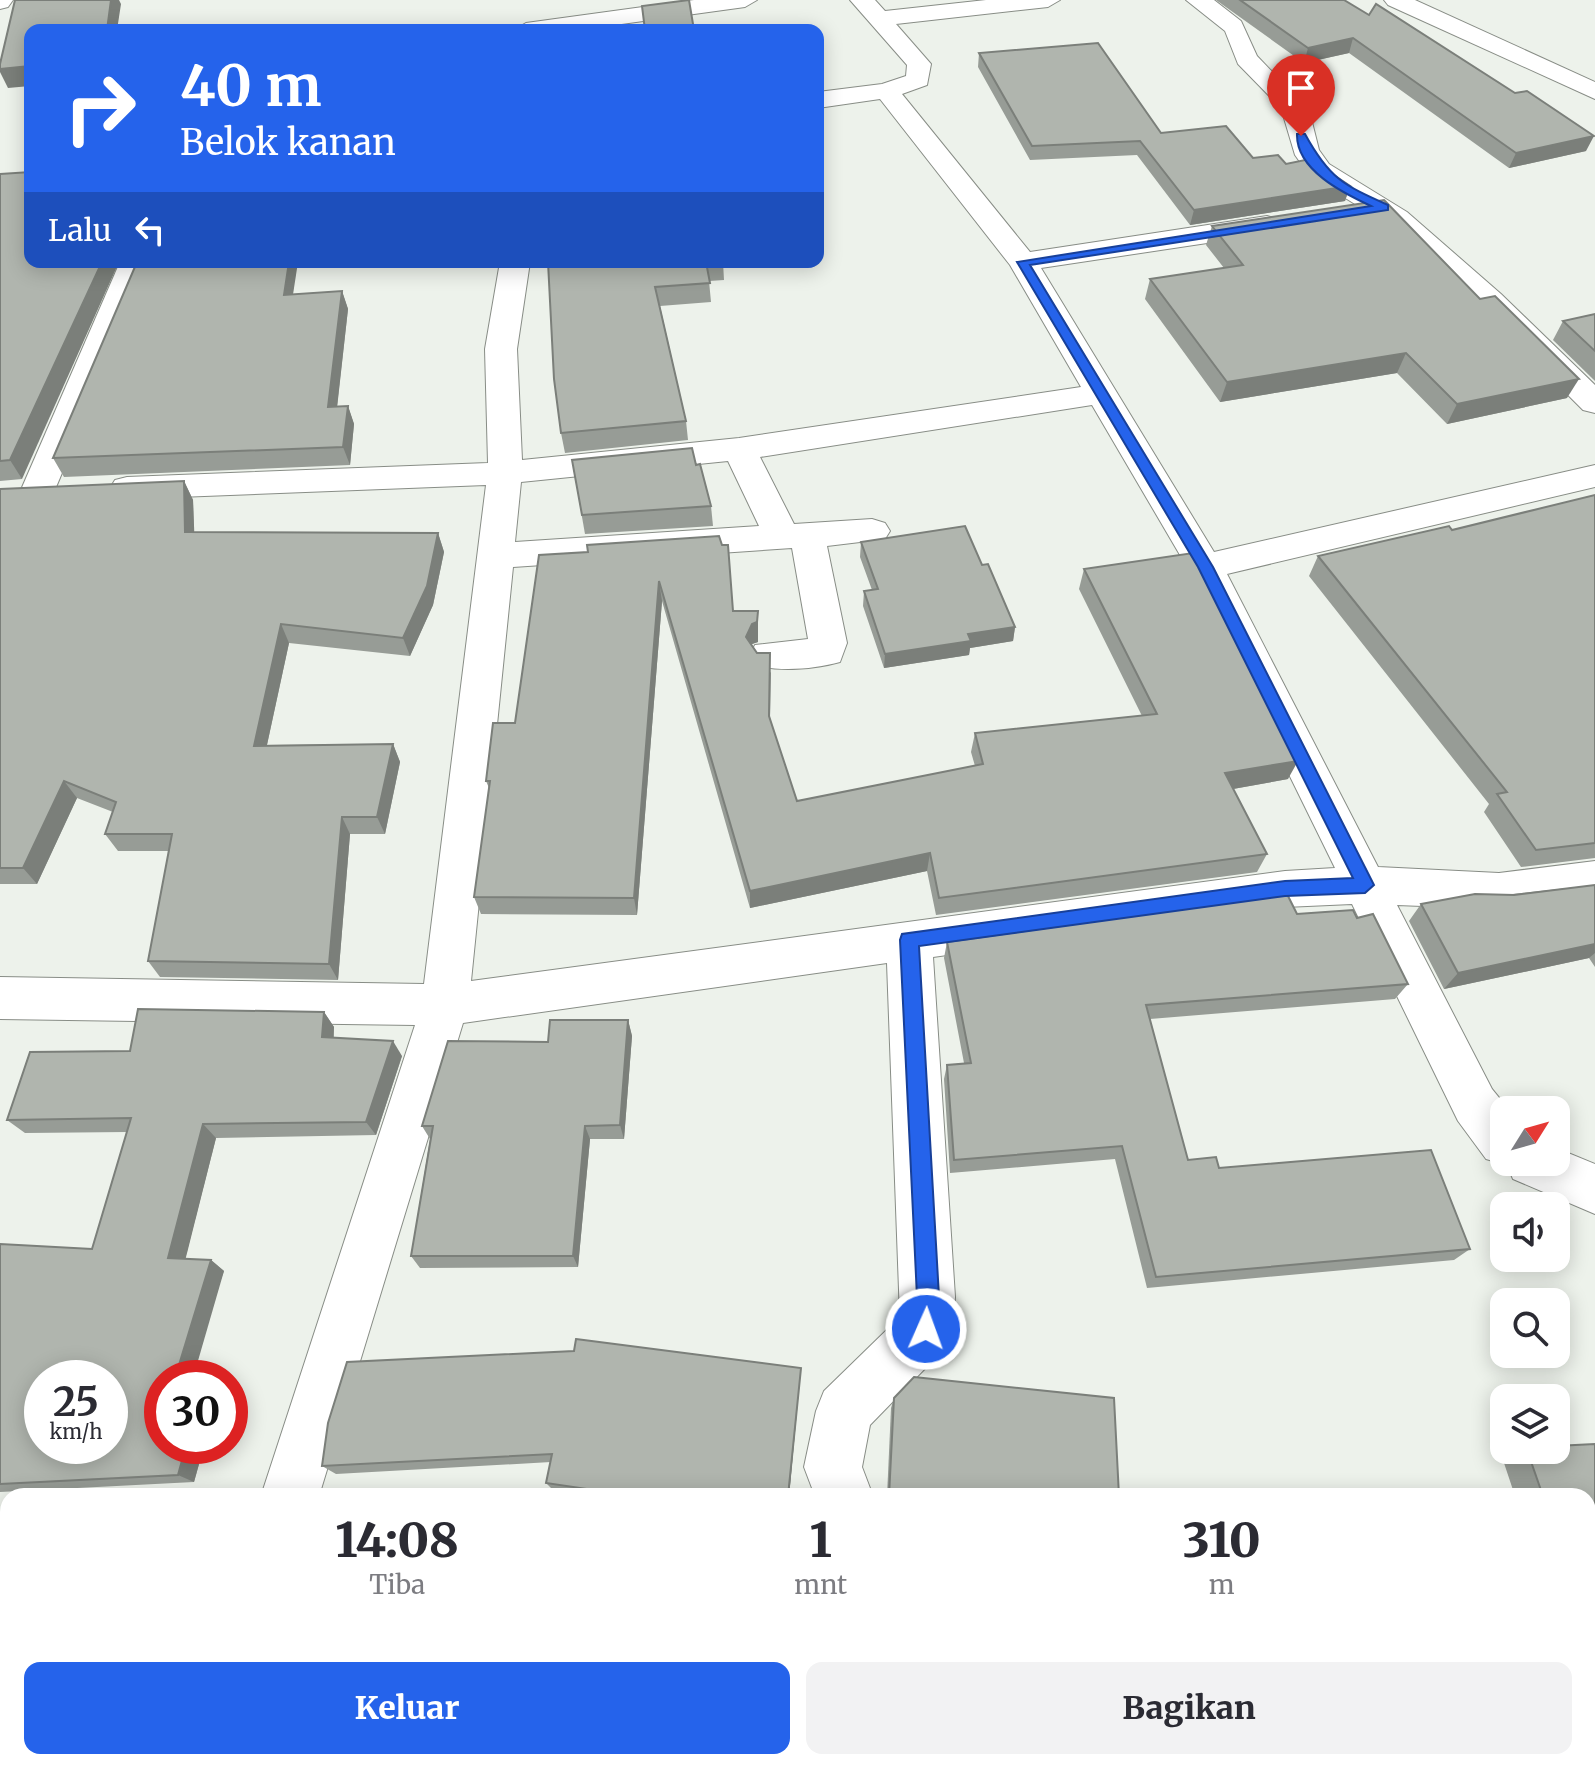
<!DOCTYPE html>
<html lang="id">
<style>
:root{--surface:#fff;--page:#f2f2f3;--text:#2b2b33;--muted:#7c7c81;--accent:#2563eb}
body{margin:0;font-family:Merriweather,serif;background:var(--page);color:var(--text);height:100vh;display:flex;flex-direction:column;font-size:30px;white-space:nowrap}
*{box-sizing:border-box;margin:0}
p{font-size:26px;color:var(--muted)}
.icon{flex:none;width:44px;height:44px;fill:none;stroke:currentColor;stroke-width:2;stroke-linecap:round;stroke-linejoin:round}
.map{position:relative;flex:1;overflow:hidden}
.drawer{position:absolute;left:0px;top:1488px;width:1596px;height:282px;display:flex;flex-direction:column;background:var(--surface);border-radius:24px 24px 0 0;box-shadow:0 4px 20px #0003}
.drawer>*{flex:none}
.hud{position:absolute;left:24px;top:24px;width:800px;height:244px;border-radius:16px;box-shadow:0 4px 20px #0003;background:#2563eb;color:#fff;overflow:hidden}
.needle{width:52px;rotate:53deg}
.controls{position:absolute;left:1490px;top:1096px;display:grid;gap:16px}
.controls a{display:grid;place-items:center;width:80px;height:80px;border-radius:16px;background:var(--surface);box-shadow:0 4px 20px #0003;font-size:40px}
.speed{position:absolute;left:24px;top:1360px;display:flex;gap:16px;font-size:40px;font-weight:700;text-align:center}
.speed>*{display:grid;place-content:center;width:104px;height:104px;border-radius:50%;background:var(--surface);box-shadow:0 4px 20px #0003;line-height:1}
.speed small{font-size:20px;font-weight:400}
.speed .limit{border:12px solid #d22;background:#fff;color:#111}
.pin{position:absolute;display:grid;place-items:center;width:68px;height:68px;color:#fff;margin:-82px -34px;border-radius:50% 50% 50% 0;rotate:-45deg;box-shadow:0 0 8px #0007}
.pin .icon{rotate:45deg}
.me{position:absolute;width:88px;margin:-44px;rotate:2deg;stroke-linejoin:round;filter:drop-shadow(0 0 6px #0008)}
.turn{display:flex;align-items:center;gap:28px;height:168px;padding:0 24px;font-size:36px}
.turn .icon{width:104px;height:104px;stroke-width:2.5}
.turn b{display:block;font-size:56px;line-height:68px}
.then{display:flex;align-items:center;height:76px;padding:0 24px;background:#0003;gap:16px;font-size:30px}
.eta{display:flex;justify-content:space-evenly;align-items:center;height:136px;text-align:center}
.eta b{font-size:48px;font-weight:800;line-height:56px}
.button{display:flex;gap:16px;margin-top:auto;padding:16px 24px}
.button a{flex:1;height:92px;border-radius:16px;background:var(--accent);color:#fff;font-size:32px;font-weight:800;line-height:92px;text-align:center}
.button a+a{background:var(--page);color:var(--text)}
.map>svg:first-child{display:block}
</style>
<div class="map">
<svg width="1595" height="1769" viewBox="0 0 1595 1769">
<rect width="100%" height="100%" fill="#edf2eb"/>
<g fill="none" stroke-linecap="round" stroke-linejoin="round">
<defs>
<g id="minor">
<polygon points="0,0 13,0 8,7 0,9"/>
<polygon points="694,0 757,0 745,7 578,30 514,30 526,23"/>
<path d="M850,0H875L885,11L986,0H1060L1048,7L896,24L931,64L927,85L902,94L1030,252L1267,216L1277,219L1281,225L1277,231L1267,234L1041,268L1214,552L1595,465V487L1227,574L1378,867L1499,873L1595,861V897L1499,909L1397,905L1492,1089L1509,1110H1504V1162H1556V1148L1595,1164V1214L1513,1179L1507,1165L1486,1159L1458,1121L1352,904L1285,907L933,957L955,1297L953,1329L945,1348L870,1425L862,1467L873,1496H815L804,1467L816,1411L824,1391L900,1317L887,963L463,1023L319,1496H261L415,1025L0,1019V977L424,984L486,485L127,499L115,496L110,488L115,480L127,477L488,463L485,349L500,262H530L517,349L522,460L739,438L1081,387L1010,265L880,99L818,108V92L882,84L906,76L907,65ZM1092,405L1187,567L1335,868L1285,871L471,981L513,567L792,548L808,639L755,645L750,655L755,665C780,672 815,669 840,662L847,643L827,546L885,539L890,531L885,523L872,519L794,524L760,457ZM728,461L759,526L515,542L521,482Z"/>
<polygon points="1186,0 1214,0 1241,21 1257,56 1309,110 1319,150 1329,164 1407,212 1501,294 1595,385 1595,413 1583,410 1479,306 1387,224 1310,176 1295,155 1281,108 1238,64 1225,31"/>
<polygon points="120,262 150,262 54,492 49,500 37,503 25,500 20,492"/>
<rect x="1588" y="1689" width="7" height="64"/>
<polygon points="167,1762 233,1762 230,1769 165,1769"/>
<polygon points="323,1762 424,1762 426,1769 326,1769"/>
<rect x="824" y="1762" width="64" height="7"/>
<polygon points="1154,1762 1221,1762 1218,1769 1152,1769"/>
</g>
<polygon id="major" points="1384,0 1415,0 1595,82 1595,99 1388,5"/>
</defs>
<use href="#minor" stroke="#888d86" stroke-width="2"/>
<use href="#major" stroke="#888d86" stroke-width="2"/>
<use href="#minor" fill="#fff" fill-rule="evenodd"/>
<use href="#major" fill="#fff" fill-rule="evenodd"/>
</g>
<g fill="#979c96">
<polygon points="1216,0 1344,0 1586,151 1509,168 1349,53 1304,63"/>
<polygon points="979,53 1161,133 1253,158 1286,164 1350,186 1345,201 1190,225 1137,155 1030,160 978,67"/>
<polygon points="0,174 22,479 0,481"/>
<polygon points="1212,226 1567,398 1447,424 1397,373 1220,402 1145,299 1150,279 1224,268 1206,245"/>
<polygon points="548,262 723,262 724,280 709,281 711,302 660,306 686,421 688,440 565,453 561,433"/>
<polygon points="342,291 348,309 337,406 348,406 354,424 350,465 64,477 53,458 293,294"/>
<polygon points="1595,314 1595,381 1553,340 1563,321"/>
<polygon points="572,460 696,465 711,506 713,526 585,534"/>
<polygon points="184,481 193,500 194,532 438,533 444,552 433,605 410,656 289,643 267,745 393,744 400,762 385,834 350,834 338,980 160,977 148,961 169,851 118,851 105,834 113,812 77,798 37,884 0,884 0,489"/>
<polygon points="1595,495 1595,858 1521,867 1484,812 1489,804 1309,576 1318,556 1452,530"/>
<polygon points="861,542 982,565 1015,627 1013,641 970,648 969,655 884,668 863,606 864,591 872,590 860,557"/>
<polygon points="588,552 733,611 758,642 752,644 752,645 771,673 770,719 797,801 975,766 971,752 975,733 1142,716 1079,589 1084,569 1288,779 1233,789 1267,854 1257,872 936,915 927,871 750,908 662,601 637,915 481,914 474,897 489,788 486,781 515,723"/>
<polygon points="1595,885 1595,967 1589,958 1444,989 1409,921 1421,904"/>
<polygon points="1297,914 1357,918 1408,984 1395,999 1150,1019 1188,1160 1219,1168 1470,1249 1454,1260 1147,1288 1115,1159 950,1173 944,1079 947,1065 964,1063 944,958 947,942"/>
<polygon points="324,1012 334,1027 334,1038 402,1056 376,1135 216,1138 185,1259 211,1260 224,1271 162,1446 204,1446 194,1482 0,1492 0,1244 92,1249 127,1132 25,1133 7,1120 130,1051"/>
<polygon points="628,1020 632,1036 624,1139 590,1139 578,1267 420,1268 411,1256 430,1139 422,1126 548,1042"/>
<polygon points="801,1368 789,1496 593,1496 554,1491 546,1483 551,1462 336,1474 322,1466"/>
<polygon points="894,1398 1119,1496 887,1496 891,1408"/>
<polygon points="1595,1444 1595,1684 1588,1684 1588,1496 1515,1496 1502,1457 1519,1450 1556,1450"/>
<polygon points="1302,1762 1586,1762 1588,1769 1304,1769"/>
</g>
<g fill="#7b7f7a">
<polygon points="111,0 119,0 121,4 117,30 107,30"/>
<polygon points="1353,38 1349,53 1304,63 1308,48"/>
<polygon points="30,66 30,86 8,88 0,72 0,69"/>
<polygon points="1594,136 1586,151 1509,168 1516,153"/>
<polygon points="1350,186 1345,201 1190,225 1194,210"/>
<polygon points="102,262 119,262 22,479 10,460"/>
<polygon points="289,262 298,262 290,314 284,295"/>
<polygon points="342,291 348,309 335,426 328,407"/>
<polygon points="1406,353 1397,373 1220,402 1227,382"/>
<polygon points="1579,379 1567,398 1447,424 1457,404"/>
<polygon points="348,406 354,424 350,465 343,447"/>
<polygon points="184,481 193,500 195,551 185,532"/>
<polygon points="438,533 444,552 433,605 410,656 403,638"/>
<polygon points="659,581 662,601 637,915 634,898"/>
<polygon points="758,611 758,642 752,644 747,656 746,637"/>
<polygon points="281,624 289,643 263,763 254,746"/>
<polygon points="1015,627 1013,641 970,648 969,655 884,668 885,654 968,634"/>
<polygon points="393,744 400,762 385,834 377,817"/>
<polygon points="1298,761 1288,779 1216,792 1225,773"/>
<polygon points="64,781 77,798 37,884 23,868"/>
<polygon points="342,817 350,834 338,980 329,964"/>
<polygon points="930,853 927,871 750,908 750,891"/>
<polygon points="1595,944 1595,953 1589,958 1444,989 1458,973"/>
<polygon points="324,1012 334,1027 332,1052 322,1037"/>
<polygon points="628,1020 632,1036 624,1139 620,1125"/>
<polygon points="393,1041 402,1056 376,1135 366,1122"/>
<polygon points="203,1124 216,1138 183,1269 168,1258"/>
<polygon points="585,1126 590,1139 578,1267 573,1256"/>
<polygon points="211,1260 224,1271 193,1378 175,1378"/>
<polygon points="801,1368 789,1496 788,1496"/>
<polygon points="186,1446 204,1446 194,1482 178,1475"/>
<polygon points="71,1762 92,1762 90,1769 69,1769"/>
<polygon points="305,1762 322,1762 325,1769 308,1769"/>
</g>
<g fill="#b0b5ae" stroke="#7b7f7a" stroke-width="2" fill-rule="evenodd">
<polygon points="15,0 111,0 107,30 30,30 30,66 0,69 0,64"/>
<polygon points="689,0 694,30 645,30 642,6"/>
<polygon points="1240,0 1344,0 1369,15 1376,4 1515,93 1527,91 1594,136 1516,153 1353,38 1308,48"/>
<polygon points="1098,43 1161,133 1226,126 1253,158 1278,155 1286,164 1310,159 1350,186 1194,210 1140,141 1032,146 979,53"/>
<polygon points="30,172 30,262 102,262 10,460 0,461 0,174"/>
<polygon points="1384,200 1480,299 1495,296 1579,379 1457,404 1406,353 1227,382 1150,279 1243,265 1212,226"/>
<polygon points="137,262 289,262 284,295 342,291 328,407 348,406 343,447 53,458"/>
<polygon points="548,262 706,262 710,283 655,287 686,421 561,433 554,379"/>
<polygon points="1595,314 1595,351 1563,321"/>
<polygon points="692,448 696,465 700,464 711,506 582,515 572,460"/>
<polygon points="184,481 185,532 438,533 427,586 403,638 281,624 254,746 393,744 377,817 342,817 329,964 148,961 172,834 105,834 116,802 64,781 23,868 0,868 0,489"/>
<polygon points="1595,495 1595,843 1536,850 1497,794 1507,792 1318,556 1449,526 1452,530"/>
<polygon points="965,526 982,565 988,564 1015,627 968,634 971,641 885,654 864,591 878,589 861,542"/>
<polygon points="719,536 722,545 728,545 733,611 758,611 757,622 752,624 746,637 757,653 770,653 769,716 797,801 983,764 975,733 1157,714 1084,569 1193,553 1298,761 1225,773 1267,854 939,898 930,853 750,891 659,581 634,898 474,897 490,781 486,781 493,723 515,723 539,555 588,552 587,545"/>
<polygon points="1595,885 1595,944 1458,973 1421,904 1475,894 1514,895"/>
<polygon points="1287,894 1297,914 1353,910 1357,918 1373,914 1408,984 1146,1005 1188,1160 1216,1157 1219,1168 1431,1150 1470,1249 1156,1277 1122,1146 954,1160 947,1065 971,1063 947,942"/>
<path d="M138,1009L324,1012L322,1037L393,1041L366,1122L203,1124L168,1258L211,1260L175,1378H162V1446H186L178,1475L0,1484V1244L92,1249L131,1118L7,1120L30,1052L130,1051ZM42,1378H110V1446H42Z"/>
<polygon points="550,1020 628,1020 620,1125 585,1126 573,1256 411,1256 433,1126 422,1126 448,1041 548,1042"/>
<polygon points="576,1339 801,1368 788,1496 593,1496 594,1490 546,1483 552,1454 322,1466 328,1423 347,1362 574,1351"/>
<polygon points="914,1377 1114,1398 1119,1496 889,1496 894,1398"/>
<polygon points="1595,1444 1595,1646 1588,1626 1588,1496 1543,1496 1527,1450 1556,1450 1556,1446"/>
<polygon points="8,1530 8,1739 0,1739 0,1553"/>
<polygon points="31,1762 71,1762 69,1769 31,1769"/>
<polygon points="213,1762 305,1762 308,1769 214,1769 216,1764"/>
<polygon points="728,1762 824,1762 822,1769 728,1769"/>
<polygon points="893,1762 1095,1762 1096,1769 892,1769"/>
<polygon points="1334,1762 1586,1762 1588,1769 1324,1769 1323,1763"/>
</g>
<path fill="#2563eb" stroke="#184099" stroke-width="2" d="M1297,134H1305C1329,178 1343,185 1388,205V210L1030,265L1213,567L1374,885L1365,893L1285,896L919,946L939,1297L934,1337L926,1341L918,1337L915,1329L917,1297L900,940L902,934L1285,881L1353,878L1198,567L1017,262L1371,206C1343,193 1296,170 1297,134Z"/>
</svg>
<div class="controls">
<a><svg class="needle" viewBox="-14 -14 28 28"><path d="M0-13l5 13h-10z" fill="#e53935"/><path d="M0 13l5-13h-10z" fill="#7c7c81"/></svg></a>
<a><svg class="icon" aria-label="sound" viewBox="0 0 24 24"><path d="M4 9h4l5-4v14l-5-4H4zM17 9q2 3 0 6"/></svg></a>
<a><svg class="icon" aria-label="search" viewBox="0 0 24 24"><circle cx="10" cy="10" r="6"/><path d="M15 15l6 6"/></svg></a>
<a><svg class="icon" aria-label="layers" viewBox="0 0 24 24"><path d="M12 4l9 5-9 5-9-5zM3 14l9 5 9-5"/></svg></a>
</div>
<div class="speed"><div>25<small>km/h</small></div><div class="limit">30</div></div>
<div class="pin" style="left:1301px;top:136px;background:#d93025"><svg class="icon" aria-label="arrive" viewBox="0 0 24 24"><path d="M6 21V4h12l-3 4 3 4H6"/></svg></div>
<svg class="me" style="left:926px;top:1329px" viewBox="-20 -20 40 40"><circle r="17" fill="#2563eb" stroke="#fff" stroke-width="3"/><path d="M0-11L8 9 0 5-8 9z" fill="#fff"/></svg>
<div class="hud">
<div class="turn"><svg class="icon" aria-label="right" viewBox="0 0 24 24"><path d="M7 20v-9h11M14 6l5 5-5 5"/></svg><div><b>40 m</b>Belok kanan</div></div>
<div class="then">Lalu<svg class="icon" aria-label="left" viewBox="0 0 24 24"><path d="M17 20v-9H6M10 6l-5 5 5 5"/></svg></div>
</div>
<section class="drawer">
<div class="eta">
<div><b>14:08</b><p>Tiba</p></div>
<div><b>1</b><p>mnt</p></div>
<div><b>310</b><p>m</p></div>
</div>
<div class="button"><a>Keluar</a><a>Bagikan</a></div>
</section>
</div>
